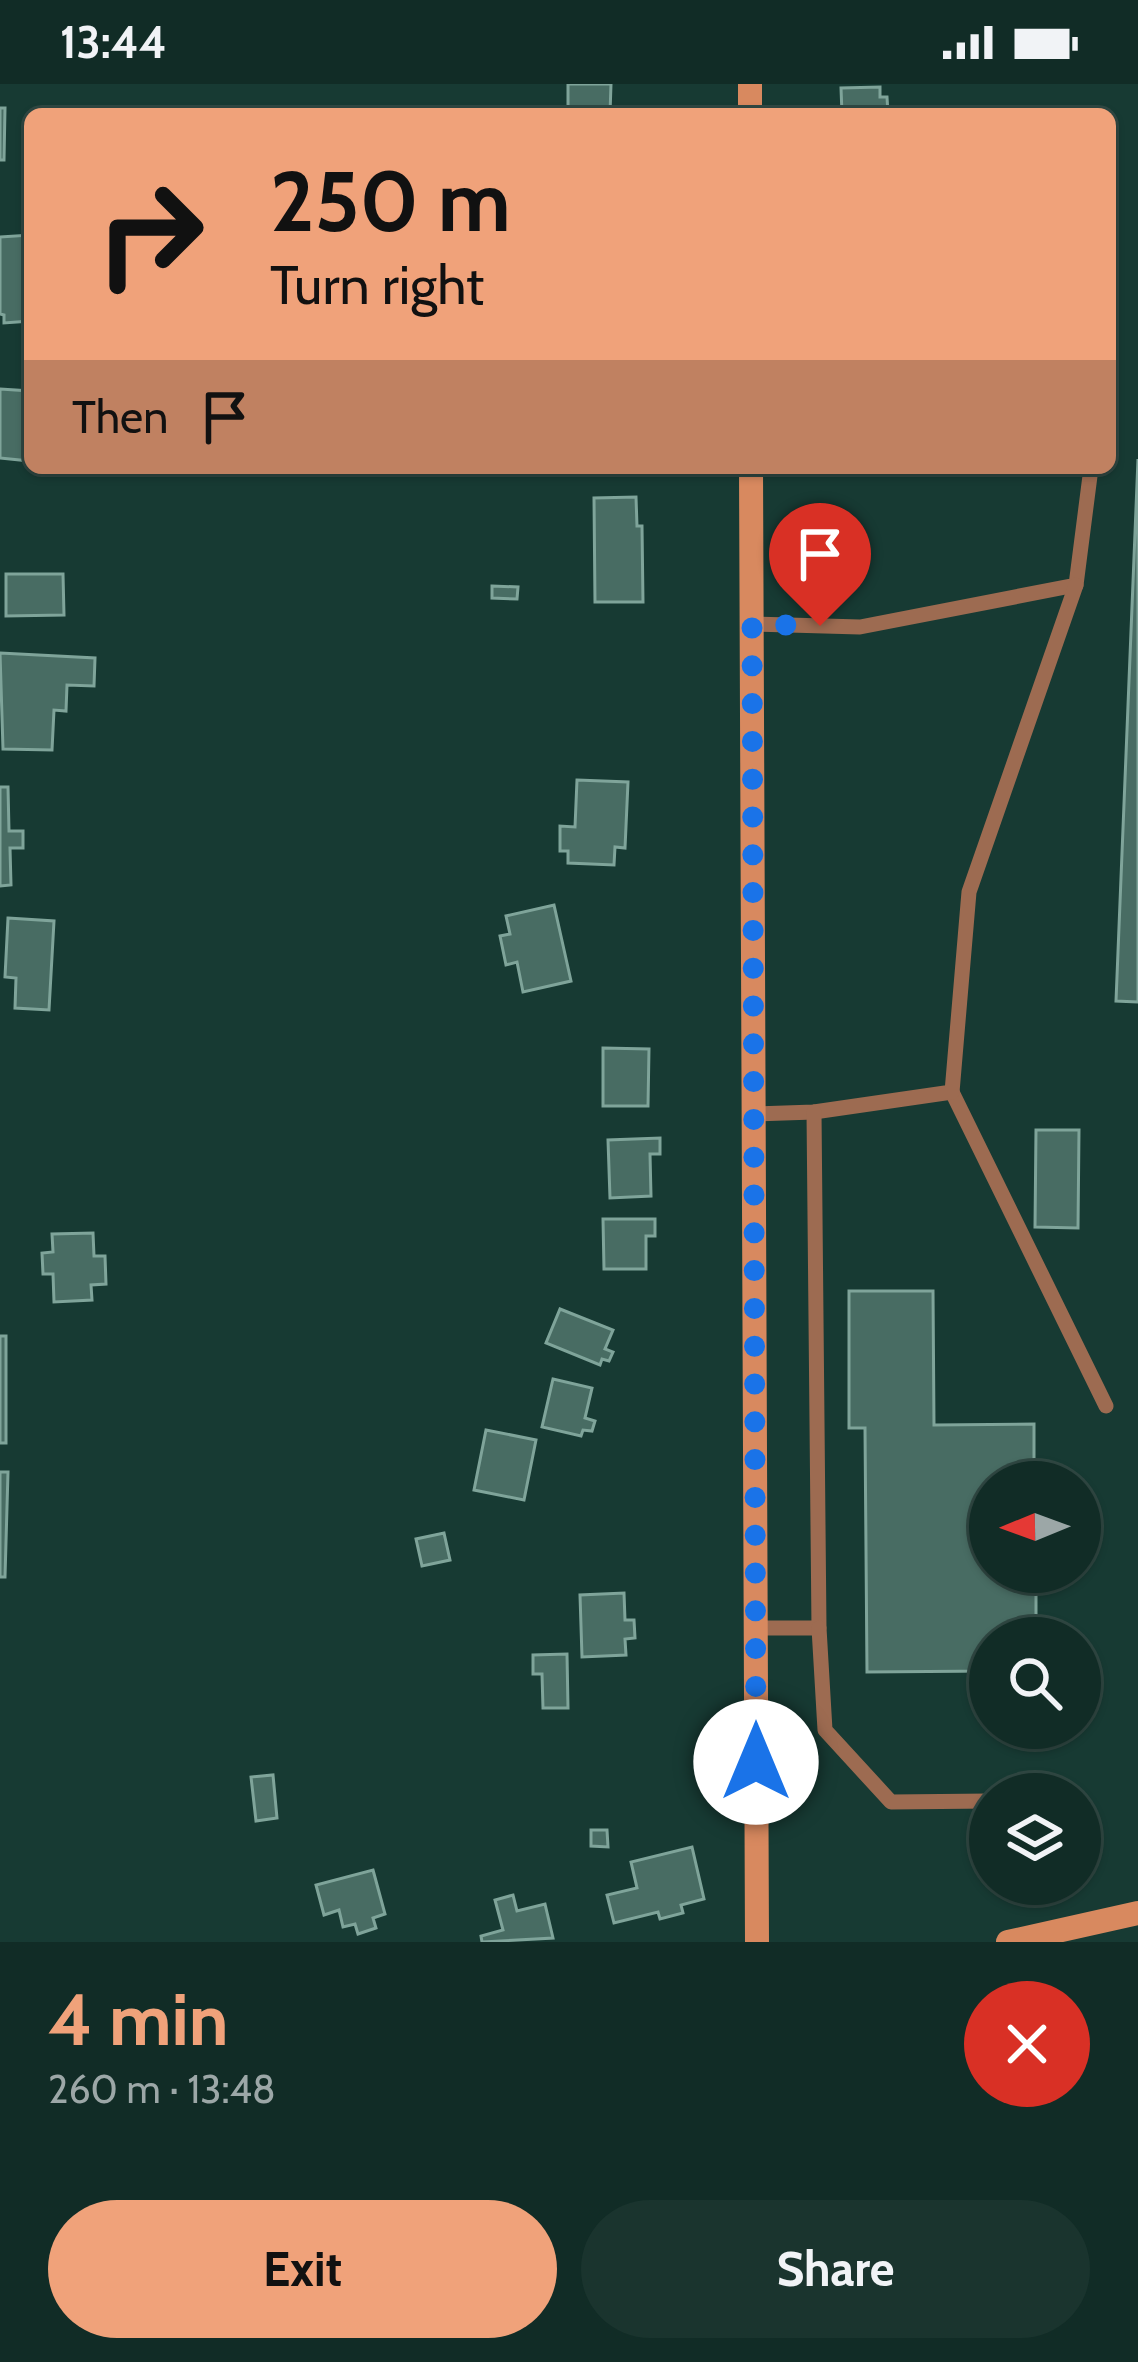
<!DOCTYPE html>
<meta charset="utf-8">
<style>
:root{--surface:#112c26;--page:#1a342e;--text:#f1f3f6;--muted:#9ca7a7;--line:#304843;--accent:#f0a27a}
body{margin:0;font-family:Cabin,sans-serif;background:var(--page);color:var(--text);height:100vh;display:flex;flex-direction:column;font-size:45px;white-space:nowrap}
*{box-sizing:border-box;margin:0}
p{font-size:39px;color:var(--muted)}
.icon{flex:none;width:66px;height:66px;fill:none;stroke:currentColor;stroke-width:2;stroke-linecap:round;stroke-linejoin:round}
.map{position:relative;height:1858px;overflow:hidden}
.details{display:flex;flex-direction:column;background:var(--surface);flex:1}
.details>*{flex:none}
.hud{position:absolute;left:24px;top:24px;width:1092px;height:366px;border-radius:18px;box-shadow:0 3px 9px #0004,0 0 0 3px var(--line);background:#f0a27a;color:#111;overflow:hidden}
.needle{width:78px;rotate:269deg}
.fabs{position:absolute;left:969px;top:1377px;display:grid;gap:24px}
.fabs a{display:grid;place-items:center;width:132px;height:132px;border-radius:50%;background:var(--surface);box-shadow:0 3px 9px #0004,0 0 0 3px var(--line);font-size:60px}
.pin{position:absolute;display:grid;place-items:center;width:102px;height:102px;color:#fff;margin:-123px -51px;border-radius:50% 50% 50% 0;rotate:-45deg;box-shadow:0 0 12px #0007}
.pin .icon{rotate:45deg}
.me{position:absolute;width:132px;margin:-66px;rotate:0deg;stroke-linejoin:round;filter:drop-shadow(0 0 9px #0008)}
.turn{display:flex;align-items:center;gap:42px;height:252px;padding:0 48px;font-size:54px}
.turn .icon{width:156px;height:156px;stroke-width:2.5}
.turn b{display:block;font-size:84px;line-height:102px}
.then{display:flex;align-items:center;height:114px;padding:0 48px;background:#0003;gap:24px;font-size:45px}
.round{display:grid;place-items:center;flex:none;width:126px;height:126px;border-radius:63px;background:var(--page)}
.head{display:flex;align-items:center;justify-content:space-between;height:204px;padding:0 48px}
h1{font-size:72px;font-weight:700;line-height:90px;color:var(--accent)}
.cta{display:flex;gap:24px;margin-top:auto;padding:24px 48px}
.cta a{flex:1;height:138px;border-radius:72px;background:var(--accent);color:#111;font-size:48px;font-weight:700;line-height:138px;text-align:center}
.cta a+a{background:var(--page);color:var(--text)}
.status{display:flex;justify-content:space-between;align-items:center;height:84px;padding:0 60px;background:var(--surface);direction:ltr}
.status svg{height:33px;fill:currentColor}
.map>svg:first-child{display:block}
</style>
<div class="status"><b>13:44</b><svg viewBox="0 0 49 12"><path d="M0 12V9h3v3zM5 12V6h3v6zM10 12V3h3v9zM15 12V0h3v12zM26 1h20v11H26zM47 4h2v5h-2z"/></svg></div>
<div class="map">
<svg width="1138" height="1858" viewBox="0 0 1138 1858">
<rect width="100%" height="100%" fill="#173a33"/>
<g fill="#486c63" stroke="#7fa49a" stroke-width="3">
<polygon points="568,0 611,0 610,30 568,30"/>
<polygon points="880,3 880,13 887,13 888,30 842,30 841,4"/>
<polygon points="0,24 5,24 4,76 0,76"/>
<polygon points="30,151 30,237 4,239 4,231 0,230 0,153"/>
<polygon points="0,305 30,307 30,377 0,374"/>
<polygon points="1138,375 1138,918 1116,917"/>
<polygon points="636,413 637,442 642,442 643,518 595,518 594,414"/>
<polygon points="6,490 63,490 64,531 6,532"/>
<polygon points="492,502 518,503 517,515 492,514"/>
<polygon points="0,569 95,574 94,602 67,601 66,627 54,626 52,666 3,665"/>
<polygon points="577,696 628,698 625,764 615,763 614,781 568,779 568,767 560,767 560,742 575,743"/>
<polygon points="0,703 8,703 9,747 23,747 23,764 10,764 11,801 0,802"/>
<polygon points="554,821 571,897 523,908 517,878 506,881 500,852 510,850 506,832"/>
<polygon points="8,834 54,837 49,926 15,924 16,894 5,893"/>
<polygon points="603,964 649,965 648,1022 603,1022"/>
<polygon points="1036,1046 1079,1046 1078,1144 1035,1143"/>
<polygon points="660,1054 660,1070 650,1070 651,1112 610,1114 608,1056"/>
<polygon points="603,1135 655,1135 655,1152 646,1152 646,1185 604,1185"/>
<polygon points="93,1149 94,1172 105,1172 106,1200 91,1201 92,1216 54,1218 53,1190 43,1190 42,1169 53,1168 52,1150"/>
<polygon points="849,1207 933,1207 934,1341 1034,1340 1034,1398 990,1398 990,1488 1036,1488 1036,1554 990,1554 990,1587 867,1588 865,1344 849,1344"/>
<polygon points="560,1225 613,1246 605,1265 613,1268 609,1277 602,1275 600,1281 546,1259"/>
<rect x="0" y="1252" width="6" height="107"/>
<polygon points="553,1295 592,1304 585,1334 595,1337 592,1347 583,1346 581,1352 542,1343"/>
<polygon points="486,1346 536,1356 524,1416 474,1406"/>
<polygon points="0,1388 8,1388 5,1493 0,1493"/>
<polygon points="444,1449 450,1476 422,1482 416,1455"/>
<polygon points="624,1509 625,1536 634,1536 635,1554 625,1555 626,1571 582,1573 580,1511"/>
<polygon points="567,1570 568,1624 543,1624 542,1590 533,1590 533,1571"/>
<polygon points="273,1691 277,1734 256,1737 251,1693"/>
<polygon points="591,1746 607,1746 608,1763 591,1762"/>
<polygon points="692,1763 704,1815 681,1821 683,1829 660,1835 658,1828 614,1839 607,1811 637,1804 631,1778"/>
<polygon points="373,1786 385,1830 373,1834 376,1844 358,1850 355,1840 343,1843 339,1826 324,1831 316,1801"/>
<polygon points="513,1811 517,1827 545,1820 553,1854 482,1858 481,1852 503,1846 495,1816"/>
</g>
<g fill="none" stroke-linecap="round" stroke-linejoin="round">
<g stroke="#9d6b51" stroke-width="15">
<polyline points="752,540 860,543 1076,501 1091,384"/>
<polyline points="952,1008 1106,1322"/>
<polyline points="754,1030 814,1028 952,1008 969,808 1076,501"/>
<polyline points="756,1544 819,1544 814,1028"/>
<polyline points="819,1544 825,1646 891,1718 990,1717"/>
</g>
<g stroke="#d8895f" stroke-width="24">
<polyline points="750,0 750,30"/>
<polyline points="751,384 757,1858"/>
<polyline points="1008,1858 1138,1829"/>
</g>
</g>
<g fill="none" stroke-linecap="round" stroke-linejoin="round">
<polyline stroke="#1a73e8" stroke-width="21" stroke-dasharray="0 37.8" points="756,1678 752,540 820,542"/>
</g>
</svg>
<div class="fabs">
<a><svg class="needle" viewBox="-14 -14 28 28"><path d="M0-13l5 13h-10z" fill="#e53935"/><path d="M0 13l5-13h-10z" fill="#9ca7a7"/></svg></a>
<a><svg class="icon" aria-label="search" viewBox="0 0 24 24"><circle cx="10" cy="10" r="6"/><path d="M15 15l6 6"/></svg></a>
<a><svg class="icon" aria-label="layers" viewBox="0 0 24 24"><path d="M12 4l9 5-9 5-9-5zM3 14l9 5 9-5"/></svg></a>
</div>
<div class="pin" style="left:820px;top:542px;background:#d93025"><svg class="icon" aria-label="arrive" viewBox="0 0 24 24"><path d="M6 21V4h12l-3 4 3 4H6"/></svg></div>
<svg class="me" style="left:756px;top:1678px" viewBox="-20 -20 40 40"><circle r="19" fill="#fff"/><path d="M0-13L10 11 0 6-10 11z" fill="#1a73e8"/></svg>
<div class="hud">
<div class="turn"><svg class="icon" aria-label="right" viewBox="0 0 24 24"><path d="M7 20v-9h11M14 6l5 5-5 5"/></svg><div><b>250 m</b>Turn right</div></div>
<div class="then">Then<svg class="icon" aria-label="arrive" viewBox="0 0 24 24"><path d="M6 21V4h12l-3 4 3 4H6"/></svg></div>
</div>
</div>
<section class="details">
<div class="head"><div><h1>4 min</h1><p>260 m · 13:48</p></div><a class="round" style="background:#d93025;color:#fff"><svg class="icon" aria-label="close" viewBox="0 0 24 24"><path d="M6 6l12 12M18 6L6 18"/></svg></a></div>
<div class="cta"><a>Exit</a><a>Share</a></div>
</section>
